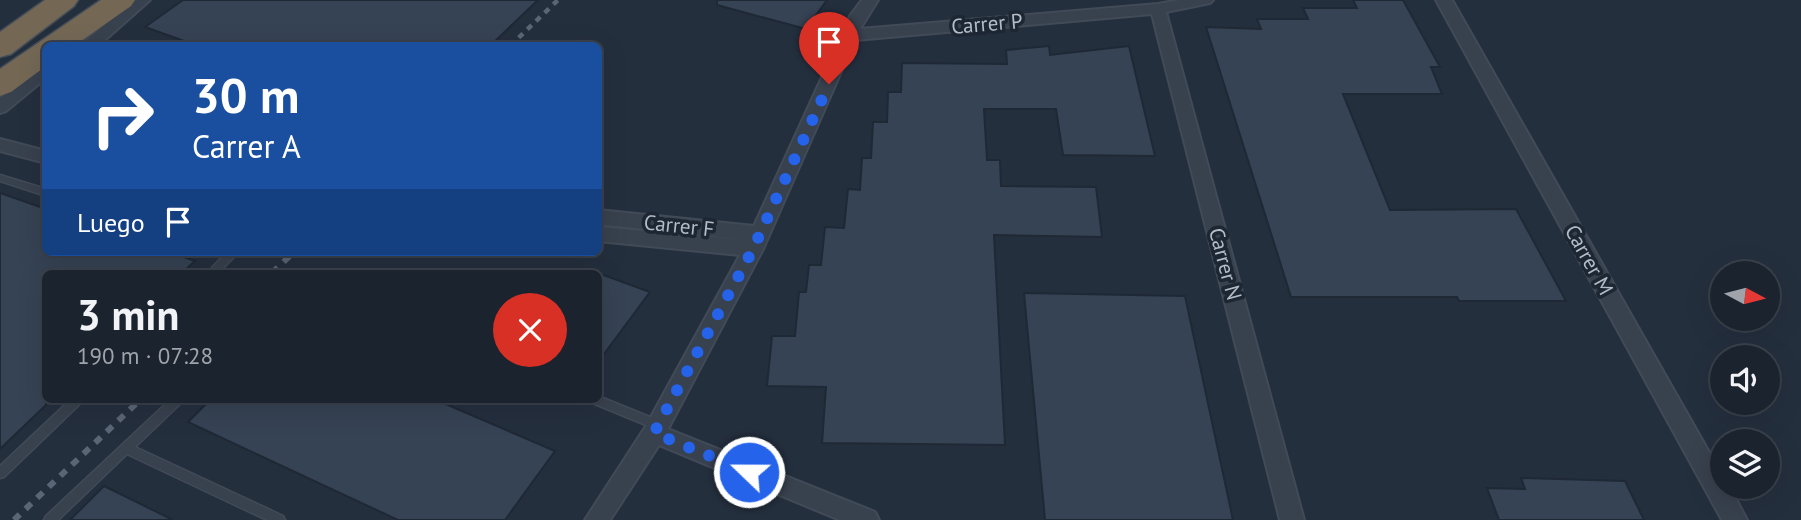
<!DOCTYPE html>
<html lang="es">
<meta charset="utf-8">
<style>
:root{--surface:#1b232e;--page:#282f3a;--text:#f1f3f6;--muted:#a0a4aa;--line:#39404a}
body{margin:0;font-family:"PT Sans",sans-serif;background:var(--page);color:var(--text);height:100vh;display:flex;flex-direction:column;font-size:26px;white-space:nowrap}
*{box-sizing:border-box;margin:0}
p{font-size:23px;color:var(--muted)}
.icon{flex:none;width:38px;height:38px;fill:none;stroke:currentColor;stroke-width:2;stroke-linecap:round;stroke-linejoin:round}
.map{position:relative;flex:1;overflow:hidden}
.drawer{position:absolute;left:42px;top:270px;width:560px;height:133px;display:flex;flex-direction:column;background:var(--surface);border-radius:10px;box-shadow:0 7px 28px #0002,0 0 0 2px var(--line)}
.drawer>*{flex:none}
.banner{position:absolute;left:42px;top:42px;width:560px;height:214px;border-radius:10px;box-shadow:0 7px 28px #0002,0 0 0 2px var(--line);background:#1a4fa0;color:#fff;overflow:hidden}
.needle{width:46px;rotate:97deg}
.buttons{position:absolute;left:1710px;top:261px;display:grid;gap:14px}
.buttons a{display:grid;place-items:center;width:70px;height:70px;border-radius:50%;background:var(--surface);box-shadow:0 7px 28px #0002,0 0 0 2px var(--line);font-size:35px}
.pin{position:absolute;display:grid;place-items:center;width:60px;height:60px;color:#fff;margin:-72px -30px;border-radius:50% 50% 50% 0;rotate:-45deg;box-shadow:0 0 7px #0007}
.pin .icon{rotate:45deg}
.me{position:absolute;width:77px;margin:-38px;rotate:292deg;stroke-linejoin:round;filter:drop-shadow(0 0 5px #0008)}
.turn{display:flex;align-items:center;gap:24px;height:147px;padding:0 35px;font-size:32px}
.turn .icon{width:91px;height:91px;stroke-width:2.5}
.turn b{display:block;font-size:49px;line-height:60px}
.then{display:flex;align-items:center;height:66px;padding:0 35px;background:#0003;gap:14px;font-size:26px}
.round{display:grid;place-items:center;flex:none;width:74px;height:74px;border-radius:37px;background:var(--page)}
.summary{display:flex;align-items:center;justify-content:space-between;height:119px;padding:0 35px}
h1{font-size:42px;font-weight:700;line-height:52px}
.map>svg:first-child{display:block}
</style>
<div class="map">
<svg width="1801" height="520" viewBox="0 0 1801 520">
<rect width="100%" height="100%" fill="#242f3e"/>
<g fill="#364354" stroke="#1f2835" stroke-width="2">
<polygon points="183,0 538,0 490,46 198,46 145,27"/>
<polygon points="717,0 827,0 806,29 717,5"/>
<polygon points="1353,0 1403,0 1440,67 1431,67 1442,94 1343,94 1390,210 1516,209 1566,301 1459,301 1457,297 1291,297 1206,27 1261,29 1257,19 1308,19 1303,8 1357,8"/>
<polygon points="1049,46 1050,55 1129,46 1155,156 1063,155 1056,109 984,109 987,160 1000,160 1001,186 1096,187 1102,237 994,235 1005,445 822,443 826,387 767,386 772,336 795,336 799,292 806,292 809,265 821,265 825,227 844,228 848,189 860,190 862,158 871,158 873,122 887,122 888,92 901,92 902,63 1007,64 1006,50"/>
<polygon points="0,193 46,209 46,252 170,252 195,261 182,273 46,273 46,405 0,449"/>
<polygon points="598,273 650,292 598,362"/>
<polygon points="1024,293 1185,296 1233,520 1045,520"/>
<polygon points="211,399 434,399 555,451 505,520 398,520 188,422"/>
<polygon points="1521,478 1625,481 1644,520 1499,520 1487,488 1525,489"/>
<polygon points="104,486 173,520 70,520"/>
</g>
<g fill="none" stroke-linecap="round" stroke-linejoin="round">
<defs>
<g id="lane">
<polygon points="0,175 46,189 46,196 0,181"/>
<polygon points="216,252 233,252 236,255 218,273 207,273 223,256 218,255"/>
<polygon points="598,396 662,422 663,425 662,428 658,430 590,402 589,399 598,399"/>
<polygon points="71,399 83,399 82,402 4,477 0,478 0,466"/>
<polygon points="171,399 183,399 182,402 135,447 283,516 285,520 267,520 127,454 58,520 44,520 46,516"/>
</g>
<g id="street">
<polygon points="133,0 150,0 98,46 80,46"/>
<polygon points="862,0 878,0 860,29 1158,4 1180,0 1213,0 1210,3 1166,12 1304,520 1280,520 1152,14 855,40 763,249 668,429 875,512 879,520 840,520 659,445 610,520 585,520 646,426 740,255 598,241 598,227 748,240 598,224 598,210 754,226 850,16"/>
<polygon points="1436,0 1452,0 1722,475 1722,486 1729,486 1747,520 1722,520"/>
<polygon points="46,64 46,78 6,111 0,113 0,98"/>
<polygon points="0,139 46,151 46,163 0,151"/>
</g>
<g id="highway">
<polygon points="45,0 78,0 74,6 11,54 0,57 0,32"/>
<polygon points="101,0 135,0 131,6 74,46 46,46 46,66 11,92 0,96 0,69"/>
</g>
</defs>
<use href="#lane" stroke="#414a57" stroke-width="3"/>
<use href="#street" stroke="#414a57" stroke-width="4"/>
<use href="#highway" stroke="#434c59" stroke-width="3"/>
<use href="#lane" fill="#38414e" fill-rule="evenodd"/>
<use href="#street" fill="#38414e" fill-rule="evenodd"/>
<use href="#highway" fill="#746855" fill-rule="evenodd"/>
<polyline stroke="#5a6575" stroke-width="4.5" stroke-dasharray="6 6" stroke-linecap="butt" points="510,46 558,0"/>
<g stroke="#5a6575" stroke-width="6" stroke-dasharray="8 8" stroke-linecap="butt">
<polyline points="272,273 294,252"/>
<polyline points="14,520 141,399"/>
</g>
</g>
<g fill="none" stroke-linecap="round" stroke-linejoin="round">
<polyline stroke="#2563eb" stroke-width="12" stroke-dasharray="0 21.6" points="749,472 654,433 753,249 829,84"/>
</g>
<g text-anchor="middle" stroke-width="7" stroke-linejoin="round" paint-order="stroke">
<g font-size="21" fill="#b4bcc9" stroke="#1d2633">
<text transform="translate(987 24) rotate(-5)" y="7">Carrer P</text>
<text transform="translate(679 226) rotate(6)" y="7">Carrer F</text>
<text transform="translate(1589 260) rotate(61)" y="7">Carrer M</text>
<text transform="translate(1225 264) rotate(75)" y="7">Carrer N</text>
</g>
</g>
</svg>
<div class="buttons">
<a><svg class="needle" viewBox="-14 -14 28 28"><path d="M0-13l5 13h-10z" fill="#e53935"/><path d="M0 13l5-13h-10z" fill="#a0a4aa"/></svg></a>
<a><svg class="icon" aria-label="sound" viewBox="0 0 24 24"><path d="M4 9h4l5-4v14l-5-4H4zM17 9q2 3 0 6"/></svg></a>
<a><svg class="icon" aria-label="layers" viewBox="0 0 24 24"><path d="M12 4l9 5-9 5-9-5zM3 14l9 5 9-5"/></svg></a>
</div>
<div class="pin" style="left:829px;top:84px;background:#d93025"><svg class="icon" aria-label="arrive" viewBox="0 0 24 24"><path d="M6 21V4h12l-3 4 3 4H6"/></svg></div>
<svg class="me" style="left:749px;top:472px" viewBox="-20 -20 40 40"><circle r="17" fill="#2563eb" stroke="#fff" stroke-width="3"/><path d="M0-11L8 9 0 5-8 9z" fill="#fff"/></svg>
<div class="banner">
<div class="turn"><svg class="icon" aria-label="right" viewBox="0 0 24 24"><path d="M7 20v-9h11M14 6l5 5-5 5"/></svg><div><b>30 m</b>Carrer A</div></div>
<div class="then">Luego<svg class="icon" aria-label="arrive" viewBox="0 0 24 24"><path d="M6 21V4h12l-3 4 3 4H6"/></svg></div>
</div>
<section class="drawer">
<div class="summary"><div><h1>3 min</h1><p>190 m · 07:28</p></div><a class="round" style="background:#d93025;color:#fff"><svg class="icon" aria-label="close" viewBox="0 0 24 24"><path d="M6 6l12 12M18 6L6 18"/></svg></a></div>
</section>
</div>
